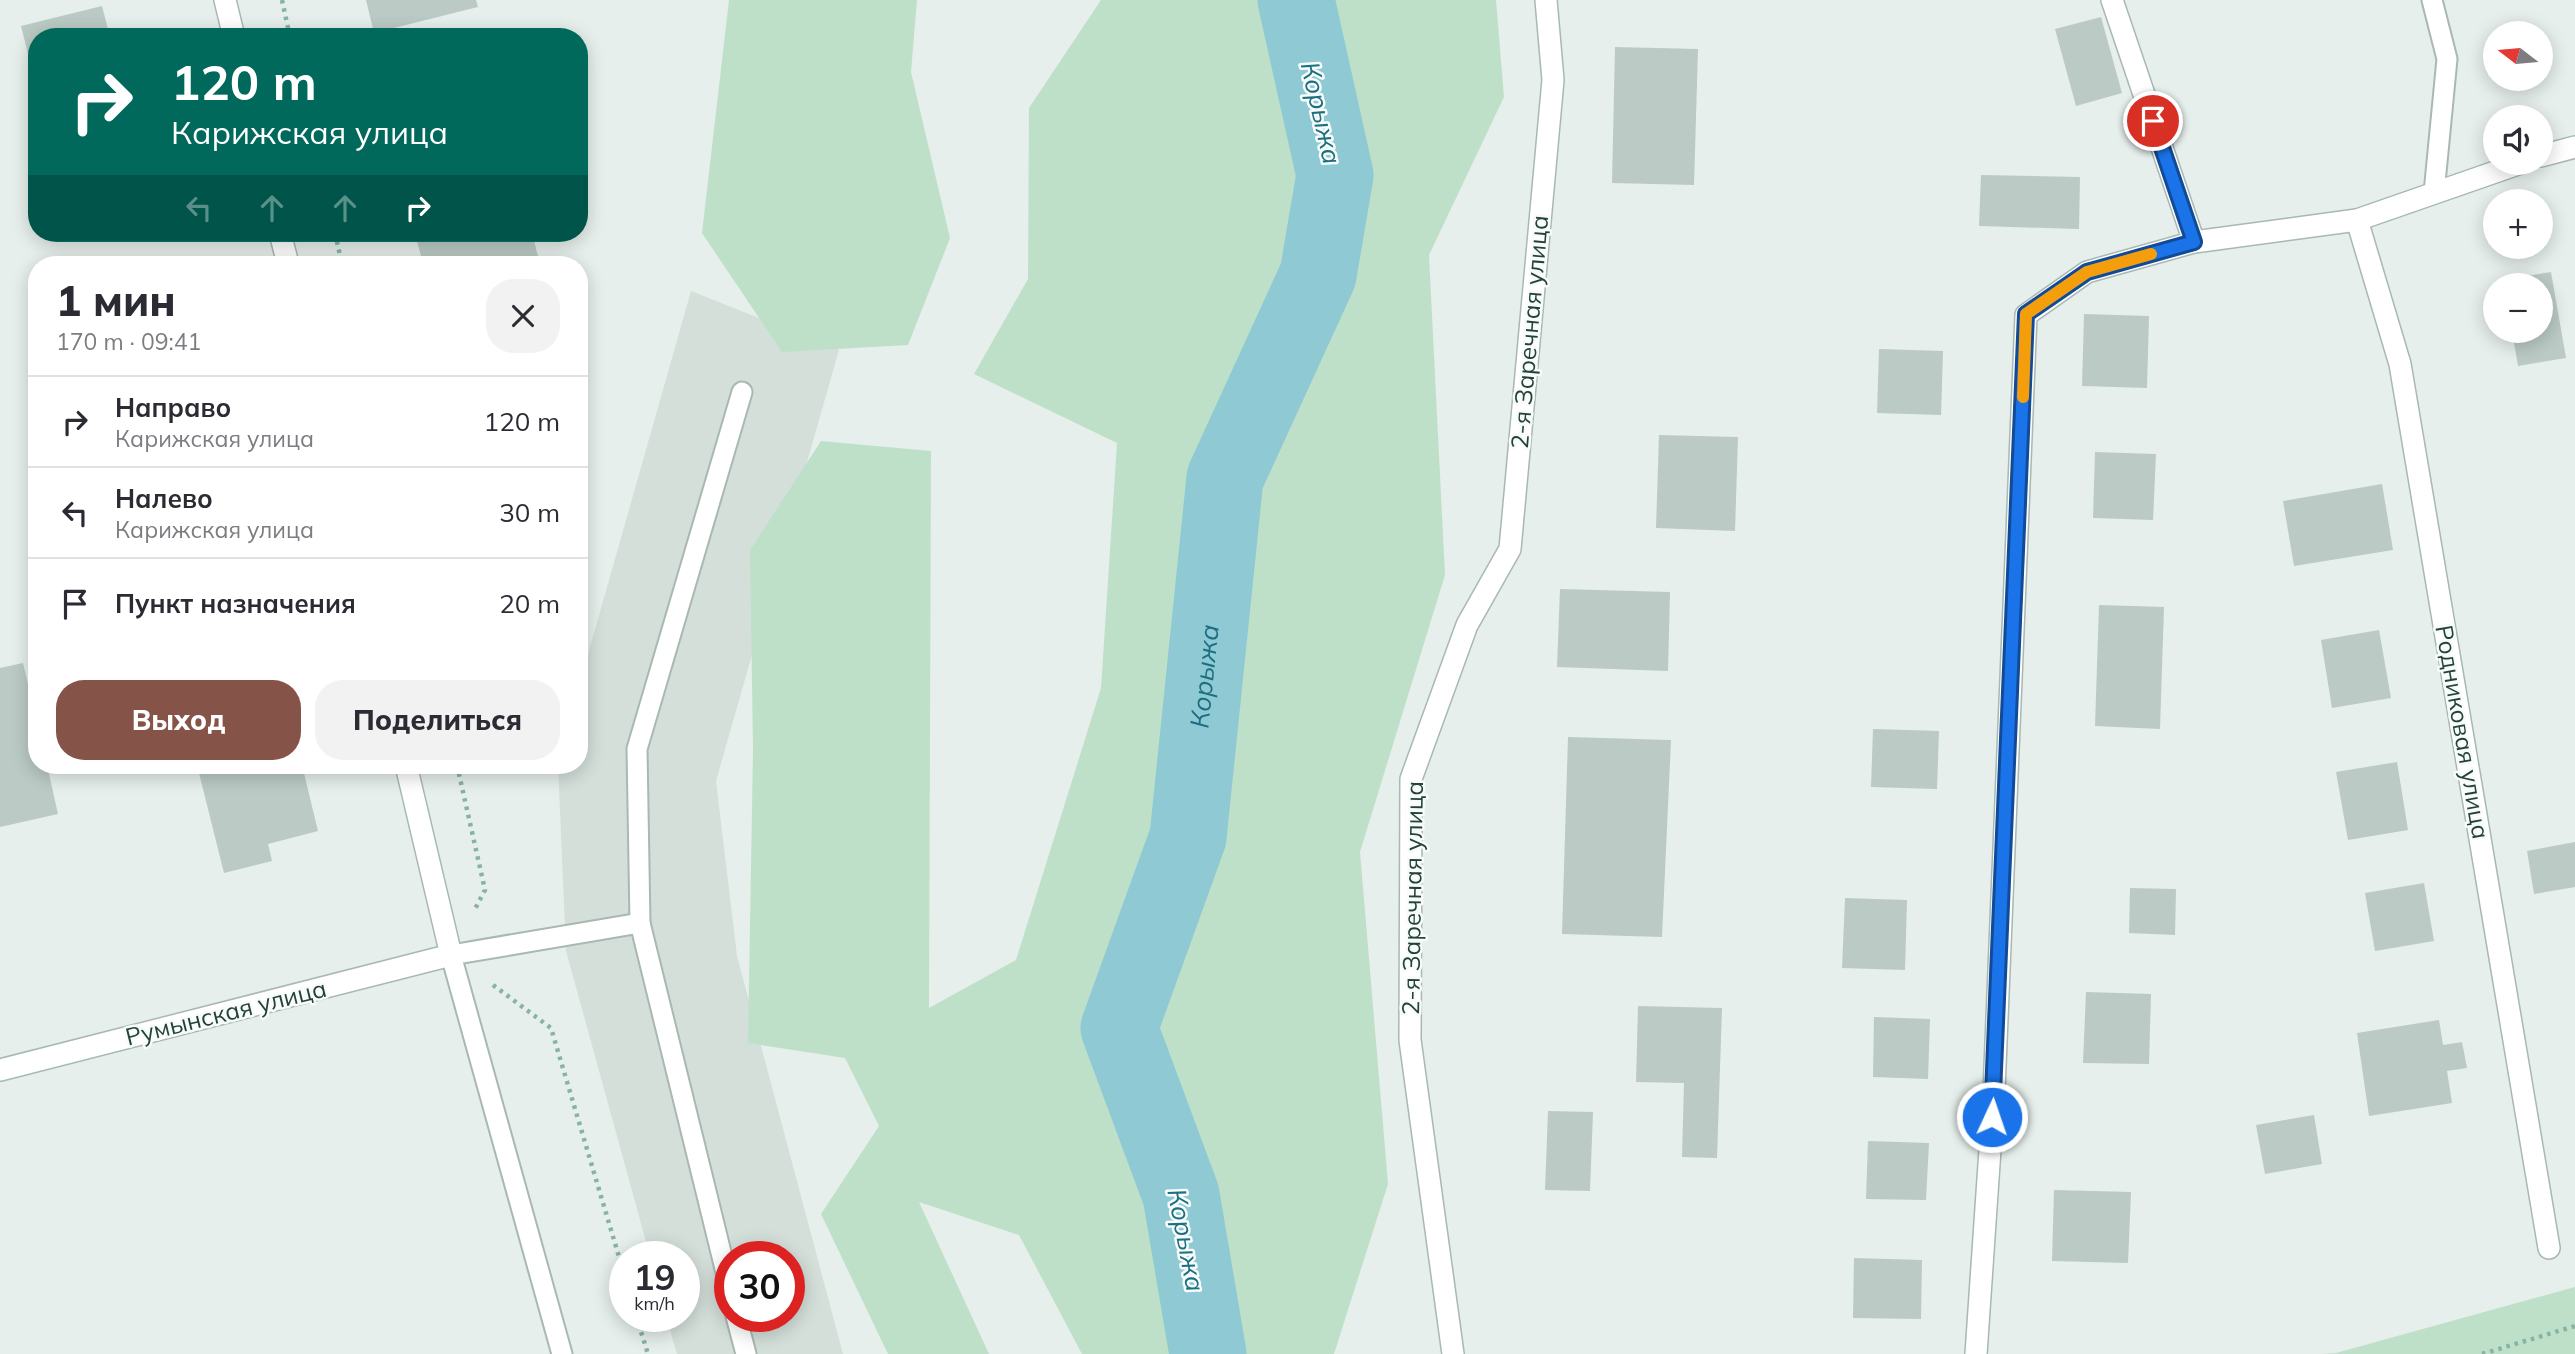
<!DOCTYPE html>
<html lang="ru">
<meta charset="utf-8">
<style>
:root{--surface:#fff;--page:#f2f2f3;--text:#2b2b33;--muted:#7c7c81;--line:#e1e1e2;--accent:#855347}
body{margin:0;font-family:Mulish,sans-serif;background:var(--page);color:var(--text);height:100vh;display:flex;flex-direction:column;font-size:26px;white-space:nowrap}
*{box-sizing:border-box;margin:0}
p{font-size:23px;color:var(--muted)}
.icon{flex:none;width:38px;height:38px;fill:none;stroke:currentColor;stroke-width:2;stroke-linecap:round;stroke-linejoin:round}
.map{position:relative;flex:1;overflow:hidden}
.sheet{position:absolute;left:28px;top:256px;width:560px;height:518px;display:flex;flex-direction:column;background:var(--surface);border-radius:28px;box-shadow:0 4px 18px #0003}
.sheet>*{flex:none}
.top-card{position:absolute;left:28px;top:28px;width:560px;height:214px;border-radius:28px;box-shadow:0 4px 18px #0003;background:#00695c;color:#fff;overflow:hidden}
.needle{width:46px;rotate:286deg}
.buttons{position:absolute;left:2483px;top:21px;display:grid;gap:14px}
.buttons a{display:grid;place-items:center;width:70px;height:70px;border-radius:50%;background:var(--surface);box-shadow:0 4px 18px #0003;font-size:35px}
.speed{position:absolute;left:609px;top:1241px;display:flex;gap:14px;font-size:35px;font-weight:700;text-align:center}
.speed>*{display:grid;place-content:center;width:91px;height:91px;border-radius:50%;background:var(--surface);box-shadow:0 4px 18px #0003;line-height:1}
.speed small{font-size:18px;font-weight:400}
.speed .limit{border:10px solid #d22;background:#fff;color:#111}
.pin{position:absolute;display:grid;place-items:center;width:60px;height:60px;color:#fff;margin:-30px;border:4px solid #fff;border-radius:50%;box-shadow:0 2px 7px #0007}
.me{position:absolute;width:77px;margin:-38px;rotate:3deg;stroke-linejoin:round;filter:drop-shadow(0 0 5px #0008)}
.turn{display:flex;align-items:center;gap:24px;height:147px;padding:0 28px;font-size:32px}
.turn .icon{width:91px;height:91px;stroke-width:2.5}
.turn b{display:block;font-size:49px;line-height:60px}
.lanes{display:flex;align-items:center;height:66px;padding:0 28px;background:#0003;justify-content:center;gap:35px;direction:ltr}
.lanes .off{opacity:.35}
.round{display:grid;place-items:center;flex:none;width:74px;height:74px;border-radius:28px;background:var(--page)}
.overview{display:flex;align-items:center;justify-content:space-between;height:119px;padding:0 28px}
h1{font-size:42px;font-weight:800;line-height:52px}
.button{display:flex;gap:14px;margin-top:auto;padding:14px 28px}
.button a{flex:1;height:80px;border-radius:28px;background:var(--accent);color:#fff;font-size:28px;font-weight:800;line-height:80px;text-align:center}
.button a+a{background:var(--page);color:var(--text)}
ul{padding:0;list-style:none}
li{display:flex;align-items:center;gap:21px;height:91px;padding:0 28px;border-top:2px solid var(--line)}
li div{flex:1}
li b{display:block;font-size:26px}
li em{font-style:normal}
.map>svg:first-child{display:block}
</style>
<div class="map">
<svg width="2575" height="1354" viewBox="0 0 2575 1354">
<rect width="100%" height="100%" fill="#e6efeb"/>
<path fill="#d4dfda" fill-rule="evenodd" d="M691,291L839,350L716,781L737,956L843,1354H677L666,1316H684V1256H650L566,951L558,765H579V686ZM730,1256H789V1316H730Z"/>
<g fill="#bfe0c8">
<polygon points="729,0 917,0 911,72 950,238 908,345 782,352 702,233"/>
<polygon points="1101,0 1496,0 1504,97 1429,255 1445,575 1360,852 1388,1184 1334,1354 1082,1354 1019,1235 919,1202 989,1354 888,1354 821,1214 879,1126 845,1058 748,1043 753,750 750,550 821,441 931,451 929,1008 1016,960 1101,688 1117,443 974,374 1028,279 1029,108"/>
<polygon points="2575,1287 2575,1354 2321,1354 2336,1353"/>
</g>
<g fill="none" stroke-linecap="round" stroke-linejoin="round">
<path stroke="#8ec9d4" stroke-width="77" id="s1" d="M1208,1354L1181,1195L1119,1028L1188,837L1225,478L1318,275L1335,175L1296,0"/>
</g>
<g fill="#bbcac4">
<polygon points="366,0 476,0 478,7 374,33"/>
<polygon points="102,6 110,37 37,37 36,86 21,26"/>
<polygon points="2101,17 2122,93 2076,106 2055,29"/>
<polygon points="1615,47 1698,49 1694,185 1612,183"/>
<polygon points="1981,175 2080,177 2079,229 1979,226"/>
<polygon points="415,233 532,233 540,264 423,264"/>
<polygon points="2551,272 2566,358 2518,366 2512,331 2541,331 2541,285 2505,285 2504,280"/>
<polygon points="2084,314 2149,316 2147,388 2082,386"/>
<polygon points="1879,349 1943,351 1941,415 1877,413"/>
<polygon points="1659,435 1738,437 1735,531 1656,528"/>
<polygon points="2095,452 2156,454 2153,520 2093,518"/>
<polygon points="2382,484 2393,550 2294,566 2283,501"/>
<polygon points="1560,589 1670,592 1668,671 1557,667"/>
<polygon points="2099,605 2164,607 2160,729 2095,726"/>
<polygon points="2379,630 2391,698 2332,708 2321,640"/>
<polygon points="23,663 37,722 37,765 47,765 58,814 0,827 0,668"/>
<polygon points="1873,729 1939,731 1937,789 1871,787"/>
<polygon points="1568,737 1671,740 1662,937 1562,934"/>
<polygon points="2397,762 2408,830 2348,840 2336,772"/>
<polygon points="197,765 302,765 318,831 268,844 272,861 224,873"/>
<polygon points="2575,842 2575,887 2534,894 2527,851"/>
<polygon points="2424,883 2434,941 2375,951 2365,893"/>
<polygon points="2130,888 2176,889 2175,935 2129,933"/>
<polygon points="1845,898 1907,900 1905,970 1842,968"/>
<polygon points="2086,992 2151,994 2149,1064 2083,1063"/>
<polygon points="1638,1006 1722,1008 1717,1158 1682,1157 1684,1083 1636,1082"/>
<polygon points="1874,1017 1930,1019 1928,1079 1873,1077"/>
<polygon points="2439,1020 2443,1045 2462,1042 2467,1068 2447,1071 2452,1103 2369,1116 2357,1033"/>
<polygon points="1548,1111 1593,1112 1590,1191 1545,1190"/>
<polygon points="2314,1115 2322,1164 2265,1174 2256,1125"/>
<polygon points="1868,1141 1929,1143 1926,1200 1866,1199"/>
<polygon points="2054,1190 2131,1192 2128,1263 2052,1261"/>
<polygon points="1854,1258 1922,1260 1921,1319 1853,1318"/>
</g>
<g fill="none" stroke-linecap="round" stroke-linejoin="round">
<defs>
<g id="lane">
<polyline points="2432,0 2447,59 2434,193"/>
<polyline points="730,1289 640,923 637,749 742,392"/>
<polyline points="736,1316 746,1354"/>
<polyline points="562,1354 451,955 640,923"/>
</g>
<g id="street">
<polyline points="225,0 234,37"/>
<polyline points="2541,156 2575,147"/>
<polyline points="2357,220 2400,364 2549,1248"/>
<polyline points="280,233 288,264"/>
<polyline points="2194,242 2357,220 2521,163"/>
<polyline points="0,1070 451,955 406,765"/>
<polyline points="1453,1354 1410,1040 1411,779 1467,625 1510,549 1553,80 1546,0"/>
<polyline points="1976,1354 1994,1091 2026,315 2087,272 2194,242 2112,0"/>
</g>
</defs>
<use href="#lane" stroke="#a8b8b2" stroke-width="23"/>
<use href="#street" stroke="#a8b8b2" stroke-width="24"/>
<g stroke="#86b3a5" stroke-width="4.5" stroke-dasharray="3.5 5" stroke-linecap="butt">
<polyline points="282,0 290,37"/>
<polyline points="335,233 342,264"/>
<polyline points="457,765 485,890 475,909"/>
<polyline points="493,985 551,1028 625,1277"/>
<polyline points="636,1316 648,1354"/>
<polyline points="2482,1354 2575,1326"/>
</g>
<use href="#lane" stroke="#fff" stroke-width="19"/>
<use href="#street" stroke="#fff" stroke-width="21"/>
</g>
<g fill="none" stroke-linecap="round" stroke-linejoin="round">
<defs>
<polyline id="route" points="1992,1117 2026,314 2087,272 2194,242 2153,121"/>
</defs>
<use href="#route" stroke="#114b97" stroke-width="18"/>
<use href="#route" stroke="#1a73e8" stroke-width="12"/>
<polyline stroke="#f59e0b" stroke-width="12" points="2023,397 2026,314 2087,272 2151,254"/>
</g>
<g text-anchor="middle" stroke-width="5" stroke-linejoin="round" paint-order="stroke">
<g font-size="24" fill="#24423a" stroke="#f7fbf9">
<text transform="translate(1530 332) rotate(-85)" y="8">2-я Заречная улица</text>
<text transform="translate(2462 732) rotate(80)" y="8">Родниковая улица</text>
<text transform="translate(1413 898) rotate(-89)" y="8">2-я Заречная улица</text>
<text transform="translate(226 1013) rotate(-14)" y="8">Румынская улица</text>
</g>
<g font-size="26" font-style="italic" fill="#1c6f80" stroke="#f7fbf9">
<text transform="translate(1321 113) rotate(77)" y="9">Корыжа</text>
<text dy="9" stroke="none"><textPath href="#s1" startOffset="704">Корыжа</textPath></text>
<text transform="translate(1186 1240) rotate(79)" y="9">Корыжа</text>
</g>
</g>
</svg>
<div class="buttons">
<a><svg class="needle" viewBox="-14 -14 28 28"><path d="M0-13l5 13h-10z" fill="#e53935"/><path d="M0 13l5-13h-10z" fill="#7c7c81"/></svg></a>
<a><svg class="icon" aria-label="sound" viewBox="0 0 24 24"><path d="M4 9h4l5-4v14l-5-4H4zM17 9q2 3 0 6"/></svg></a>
<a>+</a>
<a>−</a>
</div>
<div class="speed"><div>19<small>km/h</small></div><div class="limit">30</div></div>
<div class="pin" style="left:2153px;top:121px;background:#d93025"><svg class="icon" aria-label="arrive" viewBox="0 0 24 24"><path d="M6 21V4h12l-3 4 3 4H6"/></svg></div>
<svg class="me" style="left:1992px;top:1117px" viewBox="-20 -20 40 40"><circle r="17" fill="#1a73e8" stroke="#fff" stroke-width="3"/><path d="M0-11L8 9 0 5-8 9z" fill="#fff"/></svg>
<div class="top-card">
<div class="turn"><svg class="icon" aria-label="right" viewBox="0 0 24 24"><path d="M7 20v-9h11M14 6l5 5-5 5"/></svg><div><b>120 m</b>Карижская улица</div></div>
<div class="lanes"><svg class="icon off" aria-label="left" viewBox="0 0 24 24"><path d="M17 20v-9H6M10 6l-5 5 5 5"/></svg><svg class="icon off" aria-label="ahead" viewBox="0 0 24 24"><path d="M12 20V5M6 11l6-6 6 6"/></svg><svg class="icon off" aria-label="ahead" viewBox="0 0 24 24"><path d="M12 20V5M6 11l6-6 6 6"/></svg><svg class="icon" aria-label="right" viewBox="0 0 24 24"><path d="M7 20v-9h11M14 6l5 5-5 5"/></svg></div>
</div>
<section class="sheet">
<div class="overview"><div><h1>1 мин</h1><p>170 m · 09:41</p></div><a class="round"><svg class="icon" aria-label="close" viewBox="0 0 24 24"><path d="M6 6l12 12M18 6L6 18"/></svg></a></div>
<ul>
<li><svg class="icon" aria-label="right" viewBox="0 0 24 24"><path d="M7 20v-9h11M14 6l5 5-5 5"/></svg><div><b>Направо</b><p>Карижская улица</p></div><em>120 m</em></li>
<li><svg class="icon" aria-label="left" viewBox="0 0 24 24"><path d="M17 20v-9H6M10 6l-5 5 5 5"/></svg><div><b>Налево</b><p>Карижская улица</p></div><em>30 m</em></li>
<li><svg class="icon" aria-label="arrive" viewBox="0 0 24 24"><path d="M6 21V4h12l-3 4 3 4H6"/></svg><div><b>Пункт назначения</b></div><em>20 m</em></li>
</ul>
<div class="button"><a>Выход</a><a>Поделиться</a></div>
</section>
</div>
